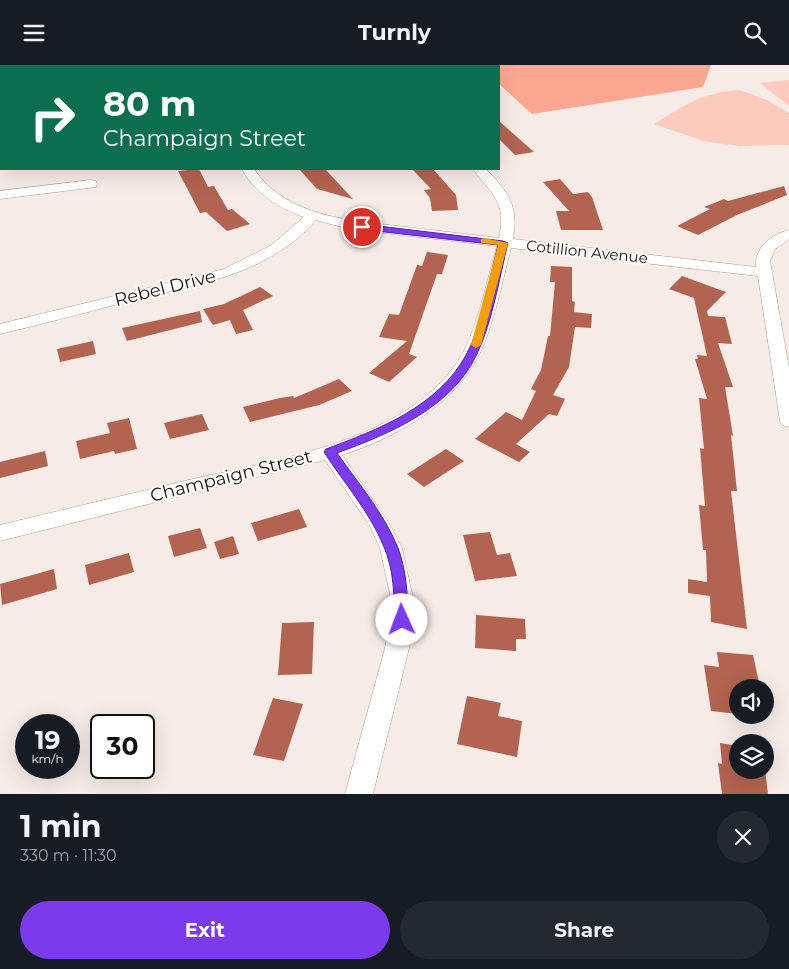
<!DOCTYPE html>
<meta charset="utf-8">
<style>
:root{--surface:#171b24;--page:#242831;--text:#f1f3f6;--muted:#9ea1a6;--accent:#7c3aed}
body{margin:0;font-family:Montserrat,sans-serif;background:var(--page);color:var(--text);height:100vh;display:flex;flex-direction:column;font-size:19px;white-space:nowrap}
*{box-sizing:border-box;margin:0}
p{font-size:16px;color:var(--muted)}
.icon{flex:none;width:28px;height:28px;fill:none;stroke:currentColor;stroke-width:2;stroke-linecap:round;stroke-linejoin:round}
.map{position:relative;height:729px;overflow:hidden}
.drawer{display:flex;flex-direction:column;background:var(--surface);flex:1}
.drawer>*{flex:none}
.hud{position:absolute;left:0px;top:0px;width:500px;height:105px;box-shadow:0 5px 20px #0002;background:#0b6e4f;color:#fff;overflow:hidden}
.controls{position:absolute;left:729px;top:614px;display:grid;gap:10px}
.controls a{display:grid;place-items:center;width:45px;height:45px;border-radius:50%;background:var(--surface);box-shadow:0 5px 20px #0002;font-size:25px}
.speed{position:absolute;left:15px;top:649px;display:flex;gap:10px;font-size:25px;font-weight:700;text-align:center}
.speed>*{display:grid;place-content:center;width:65px;height:65px;border-radius:50%;background:var(--surface);box-shadow:0 5px 20px #0002;line-height:1}
.speed small{font-size:12px;font-weight:400}
.speed .limit{border:2px solid #111;border-radius:8px;background:#fff;color:#111}
.pin{position:absolute;display:grid;place-items:center;width:42px;height:42px;color:#fff;margin:-21px;border:2px solid #fff;border-radius:50%;box-shadow:0 1px 5px #0007}
.me{position:absolute;width:55px;margin:-28px;rotate:358deg;stroke-linejoin:round;filter:drop-shadow(0 0 4px #0008)}
.turn{display:flex;align-items:center;gap:18px;height:105px;padding:0 20px;font-size:22px}
.turn .icon{width:65px;height:65px;stroke-width:2.5}
.turn b{display:block;font-size:35px;line-height:42px}
.round{display:grid;place-items:center;flex:none;width:52px;height:52px;border-radius:26px;background:var(--page)}
.headline{display:flex;align-items:center;justify-content:space-between;height:85px;padding:0 20px}
h1{font-size:30px;font-weight:700;line-height:38px}
.cta{display:flex;gap:10px;margin-top:auto;padding:10px 20px}
.cta a{flex:1;height:58px;border-radius:30px;background:var(--accent);color:#fff;font-size:20px;font-weight:700;line-height:58px;text-align:center}
.cta a+a{background:var(--page);color:var(--text)}
header{display:flex;justify-content:space-between;align-items:center;height:65px;padding:0 20px;background:var(--surface);font-size:22px;font-weight:700}
.map>svg:first-child{display:block}
</style>
<header><svg class="icon" aria-label="menu" viewBox="0 0 24 24"><path d="M4 6h16M4 12h16M4 18h16"/></svg>Turnly<svg class="icon" aria-label="search" viewBox="0 0 24 24"><circle cx="10" cy="10" r="6"/><path d="M15 15l6 6"/></svg></header>
<div class="map">
<svg width="789" height="729" viewBox="0 0 789 729">
<rect width="100%" height="100%" fill="#f7ebe7"/>
<g fill="#fdcbbe">
<polygon points="789,15 789,41 760,18"/>
<path d="M740,25L767,35L789,48V80L739,81L703,76L654,59C685,40 702,27 740,25Z"/>
</g>
<polygon fill="#fca791" points="478,0 711,0 703,22 532,49 499,19 499,1"/>
<g fill="none" stroke-linecap="round" stroke-linejoin="round">
<polyline stroke="#60bc94" stroke-width="3" points="26,1 96,0"/>
</g>
<g fill="#b26450">
<polygon points="499,56 534,87 515,90 499,74"/>
<polygon points="199,104 208,122 214,121 228,145 232,144 250,159 227,166 206,147 200,148 178,106"/>
<polygon points="299,104 325,104 353,134 317,124"/>
<polygon points="412,104 433,104 456,130 458,145 432,146 430,133 424,125 431,124"/>
<polygon points="560,114 573,129 588,127 592,132 603,165 561,165 556,146 569,146 543,117"/>
<polygon points="784,121 787,130 737,150 698,170 677,161 710,144 704,142 724,134 728,136"/>
<polygon points="427,187 448,190 442,209 437,209 409,289 417,292 389,317 369,308 407,276 379,272 389,249 399,250 417,200 422,201"/>
<polygon points="551,201 572,202 572,236 575,237 574,247 592,249 591,263 575,262 569,302 553,330 565,334 557,351 549,349 516,379 530,387 519,397 475,374 506,347 522,355 536,326 531,324 541,305 548,271 550,271 555,217 550,217"/>
<polygon points="682,211 726,227 707,246 708,251 725,252 732,279 718,278 733,322 725,322 733,371 731,370 737,426 731,426 747,564 711,557 710,531 688,528 688,514 707,517 706,485 703,485 699,440 705,441 700,383 704,384 699,333 707,334 695,294 698,294 697,290 707,291 694,233 669,224"/>
<polygon points="260,222 273,231 243,245 253,265 236,269 230,255 213,260 203,244 224,239"/>
<polygon points="200,246 202,257 127,276 122,263"/>
<polygon points="93,276 96,289 60,297 57,284"/>
<polygon points="339,314 352,326 319,340 250,357 243,342 280,333 293,331 294,333"/>
<polygon points="202,349 209,365 170,374 164,358"/>
<polygon points="129,353 137,384 115,389 114,386 80,394 76,376 110,368 107,358"/>
<polygon points="446,384 464,396 424,422 407,409"/>
<polygon points="45,386 48,401 0,413 0,397"/>
<polygon points="299,444 307,462 258,476 251,458"/>
<polygon points="200,463 207,483 174,492 168,471"/>
<polygon points="490,467 497,490 510,488 517,511 475,516 463,470"/>
<polygon points="233,471 239,489 220,494 214,477"/>
<polygon points="129,488 134,507 89,520 85,500"/>
<polygon points="54,504 57,524 2,540 0,519"/>
<polygon points="476,550 525,554 526,574 516,574 516,586 475,583"/>
<polygon points="314,557 312,609 278,610 282,558"/>
<polygon points="717,587 753,590 760,622 738,622 738,649 711,646 704,600 719,602"/>
<polygon points="467,631 501,638 498,651 522,656 517,692 457,679"/>
<polygon points="273,633 303,639 284,696 253,690"/>
<polygon points="720,678 738,681 738,705 765,705 768,729 722,729 718,698 722,699"/>
</g>
<g fill="none" stroke-linecap="round" stroke-linejoin="round">
<defs>
<g id="minor">
<polygon points="184,0 194,0 195,1 185,1"/>
<polygon points="381,0 391,0 392,1 382,1"/>
<rect x="0" y="41" width="1" height="6"/>
<path d="M242,104H254C287,153 354,156 407,162C437,166 468,169 499,173C507,136 492,130 473,104H486C508,127 519,140 513,174L756,202C754,182 772,169 789,165V174L775,184L770,196L789,303V362L782,360L780,356L758,211L511,183C502,217 495,256 480,288C455,340 395,373 342,390L389,458L402,483L412,529L414,555L409,583L373,729H345L385,583L390,555V529L380,483L370,461L325,395L0,476V460C61,445 123,431 184,416C271,396 402,377 456,299C476,271 487,215 497,181L349,164L316,155C269,209 203,218 137,234C92,246 46,258 0,269V259L224,204L270,181L304,152C278,143 255,128 242,104Z"/>
<polygon points="91,115 96,116 97,119 96,122 0,134 0,126"/>
</g>
</defs>
<use href="#minor" stroke="#aca09d" stroke-width="1"/>
<use href="#minor" fill="#fff" fill-rule="evenodd"/>
</g>
<path fill="#7c3aed" stroke="#51269a" d="M362,159L503,176L508,178C499,214 493,255 477,289C452,343 389,369 337,388C358,418 384,448 398,483C407,506 407,531 409,555L407,559H397L395,555C394,531 394,505 384,482C370,447 344,418 324,387L326,384C377,365 438,342 466,290C483,260 489,214 498,180L359,164L358,162Z"/>
<polygon fill="#f59e0b" points="484,173 508,178 481,280 476,283 471,280 498,180 481,178 481,174"/>
<g text-anchor="middle" stroke-width="4.5" stroke-linejoin="round" paint-order="stroke">
<g font-size="15" fill="#171312" stroke="#fffaf8">
<text transform="translate(587 187) rotate(6)" y="5">Cotillion Avenue</text>
</g>
<g font-size="18" fill="#171312" stroke="#fffaf8">
<text transform="translate(165 223) rotate(-14)" y="6">Rebel Drive</text>
<text transform="translate(231 411) rotate(-14)" y="6">Champaign Street</text>
</g>
</g>
</svg>
<div class="controls">
<a><svg class="icon" aria-label="sound" viewBox="0 0 24 24"><path d="M4 9h4l5-4v14l-5-4H4zM17 9q2 3 0 6"/></svg></a>
<a><svg class="icon" aria-label="layers" viewBox="0 0 24 24"><path d="M12 4l9 5-9 5-9-5zM3 14l9 5 9-5"/></svg></a>
</div>
<div class="speed"><div>19<small>km/h</small></div><div class="limit">30</div></div>
<div class="pin" style="left:362px;top:162px;background:#d93025"><svg class="icon" aria-label="arrive" viewBox="0 0 24 24"><path d="M6 21V4h12l-3 4 3 4H6"/></svg></div>
<svg class="me" style="left:402px;top:555px" viewBox="-20 -20 40 40"><circle r="19" fill="#fff"/><path d="M0-13L10 11 0 6-10 11z" fill="#7c3aed"/></svg>
<div class="hud">
<div class="turn"><svg class="icon" aria-label="right" viewBox="0 0 24 24"><path d="M7 20v-9h11M14 6l5 5-5 5"/></svg><div><b>80 m</b>Champaign Street</div></div>
</div>
</div>
<section class="drawer">
<div class="headline"><div><h1>1 min</h1><p>330 m · 11:30</p></div><a class="round"><svg class="icon" aria-label="close" viewBox="0 0 24 24"><path d="M6 6l12 12M18 6L6 18"/></svg></a></div>
<div class="cta"><a>Exit</a><a>Share</a></div>
</section>
